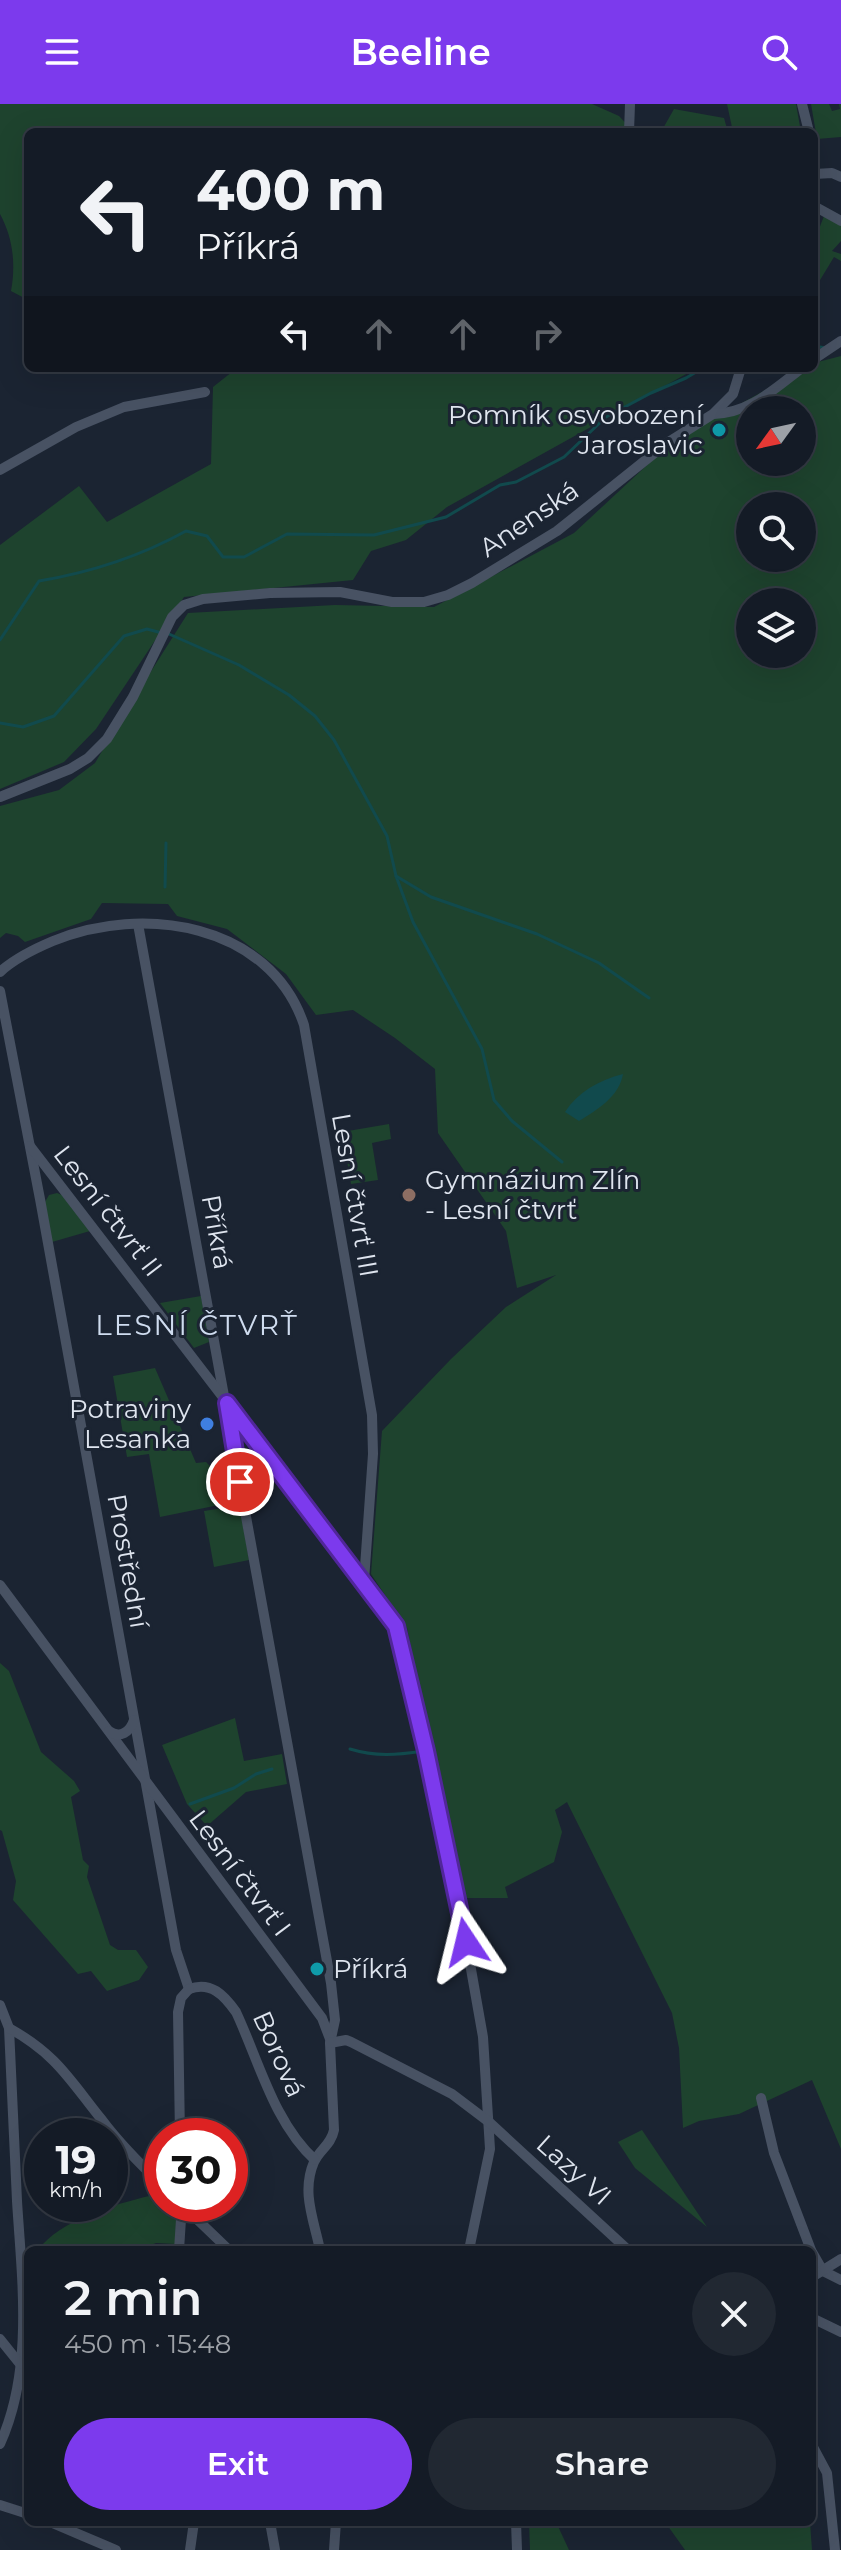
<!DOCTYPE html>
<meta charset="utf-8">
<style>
:root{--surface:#141b26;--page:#212832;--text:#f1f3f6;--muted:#9da1a7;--line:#333943;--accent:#7c3aed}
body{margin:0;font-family:Montserrat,sans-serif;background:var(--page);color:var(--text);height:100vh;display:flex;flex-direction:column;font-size:30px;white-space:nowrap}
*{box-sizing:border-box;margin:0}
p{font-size:26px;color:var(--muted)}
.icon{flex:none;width:44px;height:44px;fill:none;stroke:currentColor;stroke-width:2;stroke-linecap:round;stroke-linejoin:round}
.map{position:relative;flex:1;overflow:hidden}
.panel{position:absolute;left:24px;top:2142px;width:792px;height:280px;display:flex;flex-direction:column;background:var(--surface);border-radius:12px;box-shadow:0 8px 32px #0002,0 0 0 2px var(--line)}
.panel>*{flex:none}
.top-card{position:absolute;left:24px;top:24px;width:794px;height:244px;border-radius:12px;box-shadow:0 8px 32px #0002,0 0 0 2px var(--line);background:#141b26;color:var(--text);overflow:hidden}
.needle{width:52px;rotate:237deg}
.fabs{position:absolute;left:736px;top:292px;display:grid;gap:16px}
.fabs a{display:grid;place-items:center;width:80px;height:80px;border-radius:50%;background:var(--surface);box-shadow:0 8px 32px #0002,0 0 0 2px var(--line);font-size:40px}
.speed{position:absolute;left:24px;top:2014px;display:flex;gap:16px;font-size:40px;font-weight:700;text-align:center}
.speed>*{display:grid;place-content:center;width:104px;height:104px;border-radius:50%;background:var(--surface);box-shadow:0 8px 32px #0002,0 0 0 2px var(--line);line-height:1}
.speed small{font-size:20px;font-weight:400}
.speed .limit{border:12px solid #d22;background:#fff;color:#111}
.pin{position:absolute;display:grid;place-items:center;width:68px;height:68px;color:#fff;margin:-34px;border:4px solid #fff;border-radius:50%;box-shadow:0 2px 8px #0007}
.me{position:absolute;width:88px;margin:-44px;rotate:350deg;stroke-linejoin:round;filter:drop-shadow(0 0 6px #0008)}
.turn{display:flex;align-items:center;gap:28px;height:168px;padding:0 40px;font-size:36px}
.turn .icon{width:104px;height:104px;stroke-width:2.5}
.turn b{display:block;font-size:56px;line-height:68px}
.lanes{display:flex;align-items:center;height:76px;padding:0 40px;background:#0003;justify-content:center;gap:40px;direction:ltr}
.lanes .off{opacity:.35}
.round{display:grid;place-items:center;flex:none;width:84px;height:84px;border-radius:42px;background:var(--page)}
.overview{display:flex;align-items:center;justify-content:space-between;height:136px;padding:0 40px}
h1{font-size:48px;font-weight:600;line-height:60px}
.button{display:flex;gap:16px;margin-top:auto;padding:16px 40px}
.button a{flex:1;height:92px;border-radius:48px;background:var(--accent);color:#fff;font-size:32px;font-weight:600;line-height:92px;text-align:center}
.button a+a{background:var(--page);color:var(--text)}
header{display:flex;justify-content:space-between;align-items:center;height:104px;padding:0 40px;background:var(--accent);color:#fff;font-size:36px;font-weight:600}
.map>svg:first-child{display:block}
</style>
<header><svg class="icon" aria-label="menu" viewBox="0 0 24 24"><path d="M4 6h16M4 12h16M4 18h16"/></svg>Beeline<svg class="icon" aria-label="search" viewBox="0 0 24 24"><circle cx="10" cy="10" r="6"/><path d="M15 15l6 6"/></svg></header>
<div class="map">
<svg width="841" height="2446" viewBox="0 0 841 2446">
<rect width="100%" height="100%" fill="#1b2432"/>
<g fill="#1e432e" fill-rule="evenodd">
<path d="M0,0H592L619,12L634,28H28V196L11,187C16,160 13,134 0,110Z"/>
<polygon points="727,0 796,0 801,28 733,28"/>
<polygon points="811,0 829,0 832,7 840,5 839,0 841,0 841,33 817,35"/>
<polygon points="674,5 724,14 728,28 661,28"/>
<polygon points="824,112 841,121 841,137 832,147 841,150 841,157 834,153 814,186 814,138"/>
<path d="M841,252V2045L812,1976L739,2010L699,2017L683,2024L679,1944L672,1909L567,1698L555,1706L562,1728L554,1758L505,1783L508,1794H462L407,1524L371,1470L382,1327L451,1255L506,1203L556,1171L517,1184L506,1127L438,1029L435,965L395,934L353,906L316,911L286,870L227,825L177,812L168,800L102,799L91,815L25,838L18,832L6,829L0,834V702L59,686L95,659L124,610L188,509L335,501L434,503L574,429L673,337L805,264H814V259ZM750,306H802V358H750ZM750,402H802V454H750ZM750,498H802V550H750Z"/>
<polygon points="237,264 697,264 447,403 406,436 371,447 353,476 184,493 96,625 64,658 0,685 0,441 79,382 107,418 211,360 213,283"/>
<polygon points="389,1020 391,1035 372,1039 378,1076 351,1080 342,1028"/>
<polygon points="57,1089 62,1091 90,1127 52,1138 45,1098 49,1091"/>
<polygon points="201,1192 209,1238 194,1244 160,1199"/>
<polygon points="155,1264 196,1359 206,1358 216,1368 226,1397 219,1401 160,1413 149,1350 127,1353 113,1272"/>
<polygon points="236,1397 240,1404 249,1456 214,1463 204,1407 223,1404"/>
<polygon points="0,1559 9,1567 41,1648 74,1677 80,1687 71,1693 83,1756 89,1762 87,1773 110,1841 118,1846 136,1846 148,1863 139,1876 107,1887 91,1867 78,1870 13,1796 16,1777 2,1727 0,1726"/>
<polygon points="235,1614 244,1657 282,1650 287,1680 246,1688 207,1722 187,1700 162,1641"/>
<polygon points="642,2026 707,2123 635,2064 618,2038"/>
<path d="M149,2073L162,2086V2100H173L177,2121L176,2140L156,2139L137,2146H38C60,2116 116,2100 149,2092L151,2088Z"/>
<polygon points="529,2418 556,2418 569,2446 530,2446"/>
<polygon points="665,2418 810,2418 812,2446 685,2446"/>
</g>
<path fill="#114a4d" d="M623,970C619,993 597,1006 579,1017L565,1008C578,988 599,976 623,970Z"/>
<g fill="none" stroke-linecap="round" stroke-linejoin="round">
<g stroke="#114a4d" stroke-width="3">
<polyline points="814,242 826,244"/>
<polyline points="169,530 239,561 289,591 315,612 334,636 387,732 396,772 413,818 482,945 494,996 512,1017 562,1058"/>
<path d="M0,536L39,477C93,468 139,453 186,427L207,432L223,453H244L287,430L374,431L446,413L500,381L516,378L564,353L606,313L651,289L686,274L703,264"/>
<polyline points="0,619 23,623 54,612 124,532 147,525 162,529"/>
<polyline points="396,772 431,793 537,830 599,859 649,894"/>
<polyline points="165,783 166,739"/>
<path d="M350,1645C376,1653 397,1651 424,1647"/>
<polyline points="190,1700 234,1684 256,1670 272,1665"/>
</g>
<g stroke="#485263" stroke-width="10">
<polyline points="802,0 809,28"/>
<polyline points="629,28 630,0"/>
<polyline points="815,70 832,69 841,73"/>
<polyline points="814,102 841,117"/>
<polyline points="814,255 841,237"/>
<path d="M714,310C750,309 774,285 802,264"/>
<polyline points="0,366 76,323 124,303 205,288"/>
<polyline points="0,693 70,665 88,654 107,635 133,593 172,513 184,501 203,495 270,489 340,488 392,498 424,498 448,491 472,479 557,427 667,339 713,310 733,290 741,264"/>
<path d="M138,820L331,1879L335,1916L330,1939L334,2026C331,2041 320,2045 314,2058C301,2088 314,2116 320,2146"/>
<path d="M0,868C15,854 34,845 53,837C142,800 270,819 304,921L372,1311L373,1350L364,1477"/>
<polyline points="0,887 40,1095 176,1846 189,1885"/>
<polyline points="30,1042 364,1477 396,1522 401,1533 457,1786 483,1933 490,2045 469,2146"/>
<polyline points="0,1481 322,1914 330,1935"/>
<path d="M109,1627C120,1635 130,1628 134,1616"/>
<path d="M189,1885C211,1877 224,1891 236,1908C259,1957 274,2019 315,2056"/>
<path d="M0,1901L9,1924C12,1982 14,2039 17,2097C22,2177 34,2265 0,2340"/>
<path d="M9,1924C57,1951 69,1975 102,2016C120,2040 141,2061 162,2081"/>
<polyline points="330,1939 346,1936 351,1938 452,1990 489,2018 628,2146"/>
<polyline points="761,1994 774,2049 811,2146"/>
<polyline points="180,2032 178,1908 181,1894 189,1885"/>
<polyline points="181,2100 229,2146"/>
<polyline points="179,2146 182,2100"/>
<polyline points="812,2148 823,2167 841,2176"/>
<polyline points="812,2173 841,2155"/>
<polyline points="812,2214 841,2228"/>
<polyline points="0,2235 20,2260"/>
<polyline points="812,2341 827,2369 835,2446"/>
<polyline points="0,2401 28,2410"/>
<polyline points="50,2418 116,2446"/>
<polyline points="270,2418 275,2446"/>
<polyline points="516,2418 517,2446"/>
<polyline points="190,2446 194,2418"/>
<polyline points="334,2446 336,2418"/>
</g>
</g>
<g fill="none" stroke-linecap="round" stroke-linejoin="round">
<defs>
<polyline id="route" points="240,1378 227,1299 396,1522 426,1647 466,1838"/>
</defs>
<use href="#route" stroke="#51269a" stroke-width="20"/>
<use href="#route" stroke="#7c3aed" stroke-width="14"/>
</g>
<g fill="#0f9aa8" stroke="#1b2432" stroke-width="3">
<circle cx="719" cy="326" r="8"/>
<circle cx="317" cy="1865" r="8"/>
</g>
<circle fill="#8d6e63" stroke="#1b2432" stroke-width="3" cx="409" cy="1091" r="8"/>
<circle fill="#3f7fe0" stroke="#1b2432" stroke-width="3" cx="207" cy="1320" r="8"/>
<g text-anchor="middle" stroke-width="6" stroke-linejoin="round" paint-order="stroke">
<g font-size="26" fill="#dfe5ef" stroke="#1b2432" text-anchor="end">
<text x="703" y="320">Pomník osvobození<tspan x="703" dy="30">Jaroslavic</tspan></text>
<text x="425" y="1085" text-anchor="start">Gymnázium Zlín<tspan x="425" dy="30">- Lesní čtvrť</tspan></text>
<text x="191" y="1314">Potraviny<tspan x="191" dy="30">Lesanka</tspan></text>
<text x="333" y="1874" text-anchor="start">Příkrá</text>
</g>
<g font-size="26" fill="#dfe5ef" stroke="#1b2432">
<text transform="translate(529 415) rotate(-34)" y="9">Anenská</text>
<text transform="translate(355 1091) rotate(80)" y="9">Lesní čtvrť III</text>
<text transform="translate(108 1107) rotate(52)" y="9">Lesní čtvrť II</text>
<text transform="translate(217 1128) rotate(80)" y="9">Příkrá</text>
<text transform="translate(128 1457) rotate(80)" y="9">Prostřední</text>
<text transform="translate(240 1769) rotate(53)" y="9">Lesní čtvrť I</text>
<text transform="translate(279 1950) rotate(66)" y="9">Borová</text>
<text transform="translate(574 2066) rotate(42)" y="9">Lazy VI</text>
</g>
<g font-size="28" letter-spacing="2" fill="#cfdcef" stroke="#1b2432">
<text x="197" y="1231">LESNÍ ČTVRŤ</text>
</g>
</g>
</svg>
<div class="fabs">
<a><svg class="needle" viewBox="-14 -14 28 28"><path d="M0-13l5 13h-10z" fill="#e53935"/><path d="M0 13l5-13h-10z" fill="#9da1a7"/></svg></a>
<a><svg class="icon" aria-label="search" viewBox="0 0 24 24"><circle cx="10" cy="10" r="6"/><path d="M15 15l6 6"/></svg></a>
<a><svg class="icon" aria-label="layers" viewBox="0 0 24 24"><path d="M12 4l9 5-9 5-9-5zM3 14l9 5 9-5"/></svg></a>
</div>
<div class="speed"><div>19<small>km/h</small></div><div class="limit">30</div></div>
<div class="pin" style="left:240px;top:1378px;background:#d93025"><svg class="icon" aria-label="arrive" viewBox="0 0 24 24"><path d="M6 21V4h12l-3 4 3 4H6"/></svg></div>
<svg class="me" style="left:466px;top:1838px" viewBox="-20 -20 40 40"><path d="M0-17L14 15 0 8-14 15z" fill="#7c3aed" stroke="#fff" stroke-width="4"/></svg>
<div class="top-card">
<div class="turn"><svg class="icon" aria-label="left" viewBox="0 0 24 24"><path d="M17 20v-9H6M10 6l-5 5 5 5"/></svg><div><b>400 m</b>Příkrá</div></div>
<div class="lanes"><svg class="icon" aria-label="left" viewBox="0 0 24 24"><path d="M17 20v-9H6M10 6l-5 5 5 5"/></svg><svg class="icon off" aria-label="ahead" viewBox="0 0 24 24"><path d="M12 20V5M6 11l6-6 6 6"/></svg><svg class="icon off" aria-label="ahead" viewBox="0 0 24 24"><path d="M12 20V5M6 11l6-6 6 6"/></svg><svg class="icon off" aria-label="right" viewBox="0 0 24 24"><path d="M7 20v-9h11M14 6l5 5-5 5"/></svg></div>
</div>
<section class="panel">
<div class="overview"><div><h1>2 min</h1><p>450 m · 15:48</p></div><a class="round"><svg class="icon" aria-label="close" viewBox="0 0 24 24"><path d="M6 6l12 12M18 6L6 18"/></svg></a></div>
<div class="button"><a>Exit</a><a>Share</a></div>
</section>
</div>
